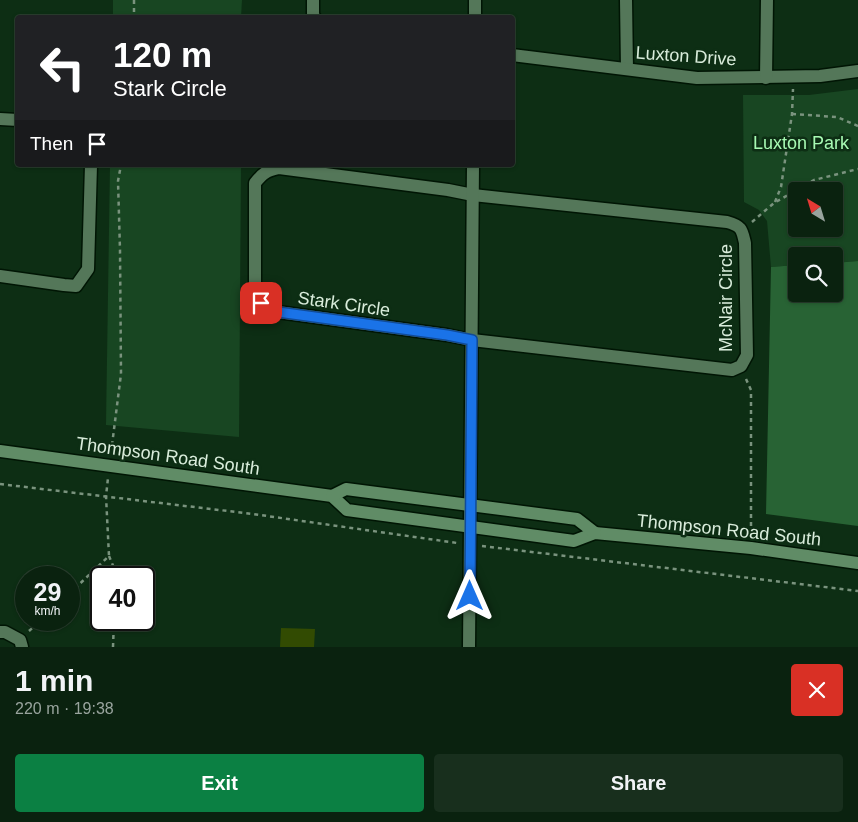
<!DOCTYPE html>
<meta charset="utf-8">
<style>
:root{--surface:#0a220f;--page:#182f1d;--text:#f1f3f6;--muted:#99a49e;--line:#2a3f2f;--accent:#0b8043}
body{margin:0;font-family:Helvetica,sans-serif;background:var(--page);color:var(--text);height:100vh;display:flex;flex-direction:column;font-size:19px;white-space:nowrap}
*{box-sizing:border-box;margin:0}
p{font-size:16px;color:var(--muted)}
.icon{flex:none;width:28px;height:28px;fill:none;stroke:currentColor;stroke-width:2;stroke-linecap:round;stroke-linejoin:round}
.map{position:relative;height:647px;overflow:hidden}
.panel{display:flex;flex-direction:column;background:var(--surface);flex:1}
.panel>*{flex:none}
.hud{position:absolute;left:15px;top:15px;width:500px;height:152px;border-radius:5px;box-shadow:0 1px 4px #0004,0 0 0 1px var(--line);background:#202124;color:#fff;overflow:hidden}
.needle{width:32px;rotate:322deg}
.controls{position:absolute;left:788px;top:182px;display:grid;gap:10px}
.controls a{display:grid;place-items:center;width:55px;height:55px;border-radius:5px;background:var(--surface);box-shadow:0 1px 4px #0004,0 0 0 1px var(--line);font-size:25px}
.speed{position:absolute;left:15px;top:566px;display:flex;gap:10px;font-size:25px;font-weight:700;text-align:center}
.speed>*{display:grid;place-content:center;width:65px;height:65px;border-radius:50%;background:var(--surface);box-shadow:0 1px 4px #0004,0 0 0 1px var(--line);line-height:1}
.speed small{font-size:12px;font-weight:400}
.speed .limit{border:2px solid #111;border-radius:8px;background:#fff;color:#111}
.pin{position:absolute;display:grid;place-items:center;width:42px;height:42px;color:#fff;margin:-21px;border-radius:10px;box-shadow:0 2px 8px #0006}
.me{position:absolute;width:55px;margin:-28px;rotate:0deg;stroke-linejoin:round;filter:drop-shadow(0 0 4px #0008)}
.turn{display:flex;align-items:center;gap:18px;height:105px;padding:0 15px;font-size:22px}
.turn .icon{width:65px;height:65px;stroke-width:2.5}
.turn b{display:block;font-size:35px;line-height:42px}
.then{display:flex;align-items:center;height:48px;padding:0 15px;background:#0003;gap:10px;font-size:19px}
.round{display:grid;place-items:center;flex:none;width:52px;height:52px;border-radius:5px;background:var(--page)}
.summary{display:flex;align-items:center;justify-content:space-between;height:85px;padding:0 15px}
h1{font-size:30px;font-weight:600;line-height:38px}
.cta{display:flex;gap:10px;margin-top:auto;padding:10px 15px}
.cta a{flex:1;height:58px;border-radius:5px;background:var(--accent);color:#fff;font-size:20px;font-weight:600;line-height:58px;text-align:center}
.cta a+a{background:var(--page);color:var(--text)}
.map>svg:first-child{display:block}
</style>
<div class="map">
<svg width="858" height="647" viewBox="0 0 858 647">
<rect width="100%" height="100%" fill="#0d2e14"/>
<g fill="#184622" fill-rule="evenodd">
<polygon points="113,0 242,0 241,17 113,17"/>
<path d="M858,89V261L834,263V256H796V265L771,267L767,221L759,210L744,202L743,95H809ZM796,191H834V229H796Z"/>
<polygon points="110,165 241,165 239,437 106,425"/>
</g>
<polygon fill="#286334" points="858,261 858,526 766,514 771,267 796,265 796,294 834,294 834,263"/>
<polygon fill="#324b02" points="281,628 315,629 314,647 280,647"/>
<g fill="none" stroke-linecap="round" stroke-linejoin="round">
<defs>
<g id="minor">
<polyline points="313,0 313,15 315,18"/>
<polyline points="626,0 627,69"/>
<polyline points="512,55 697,78 820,76 858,71"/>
<polyline points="766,78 767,0"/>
<polyline points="0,119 18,120"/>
<path d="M279,168L448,190L473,195L727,222C742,226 742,230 745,243L747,355L741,366L732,370L472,340L447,335L278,312C267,309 262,304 255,295V183C263,173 266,171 279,168Z"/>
<polyline points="0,276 64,285 76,286 88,269 91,165"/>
<polyline points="0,632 5,632 20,640 22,647"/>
</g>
<g id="tertiary">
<polyline points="475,18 475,0"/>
<polyline points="469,647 473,165"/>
</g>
<g id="secondary">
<polyline points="0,451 332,496 347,510 574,541 595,533 751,548 858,563"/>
<polyline points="332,496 346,489 577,519 595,533"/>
</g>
</defs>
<use href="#minor" stroke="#001504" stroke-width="15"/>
<use href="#tertiary" stroke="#001504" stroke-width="15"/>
<use href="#secondary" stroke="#001504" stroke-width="15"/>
<g stroke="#7a937e" stroke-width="2.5" stroke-dasharray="4 4" stroke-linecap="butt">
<polyline points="134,0 134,18"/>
<polyline points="792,114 837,117 858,126"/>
<polyline points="775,202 781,187 792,114 793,89"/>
<polyline points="752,222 774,203 814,180 858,169"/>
<polyline points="746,379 751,390 751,534"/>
<polyline points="111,453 121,374 120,250 118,181 121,165"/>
<polyline points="0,484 253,514 457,543"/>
<polyline points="482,546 858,591"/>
<polyline points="109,556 114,568 114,578"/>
<polyline points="69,594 109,556 106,496 108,478"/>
<polyline points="29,631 41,620"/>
<polyline points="113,647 114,620"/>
</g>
<use href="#minor" stroke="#547759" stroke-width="12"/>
<use href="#tertiary" stroke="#547759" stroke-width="12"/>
<use href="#secondary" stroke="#608c66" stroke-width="12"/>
</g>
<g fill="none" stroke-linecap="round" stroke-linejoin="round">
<defs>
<polyline id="route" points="261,303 269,309 278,312 447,335 472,340 470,596"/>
</defs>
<use href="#route" stroke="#114b97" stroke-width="12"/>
<use href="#route" stroke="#1a73e8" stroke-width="9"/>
</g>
<g text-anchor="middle" stroke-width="5" stroke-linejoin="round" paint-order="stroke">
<g font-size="18" fill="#d9ecdb" stroke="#0d2e14">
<text transform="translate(686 56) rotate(4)" y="6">Luxton Drive</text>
<text transform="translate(726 298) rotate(-90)" y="6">McNair Circle</text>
<text transform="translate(344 304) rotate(8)" y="6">Stark Circle</text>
<text transform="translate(168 456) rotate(8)" y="6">Thompson Road South</text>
<text transform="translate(729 530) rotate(6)" y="6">Thompson Road South</text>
</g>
<g font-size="18" fill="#a7fab3" stroke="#0d2e14">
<text x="801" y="149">Luxton Park</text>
</g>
</g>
</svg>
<div class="controls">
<a><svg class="needle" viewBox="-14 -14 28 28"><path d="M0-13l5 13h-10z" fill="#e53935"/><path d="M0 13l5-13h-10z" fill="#99a49e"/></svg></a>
<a><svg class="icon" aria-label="search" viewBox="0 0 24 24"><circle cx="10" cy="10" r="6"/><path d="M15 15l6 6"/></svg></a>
</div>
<div class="speed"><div>29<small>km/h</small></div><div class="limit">40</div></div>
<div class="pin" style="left:261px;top:303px;background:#d93025"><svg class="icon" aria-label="arrive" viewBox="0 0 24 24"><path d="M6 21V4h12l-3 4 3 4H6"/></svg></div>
<svg class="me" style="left:470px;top:596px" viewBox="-20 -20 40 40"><path d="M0-17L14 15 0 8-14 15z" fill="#1a73e8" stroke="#fff" stroke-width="4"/></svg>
<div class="hud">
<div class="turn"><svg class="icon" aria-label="left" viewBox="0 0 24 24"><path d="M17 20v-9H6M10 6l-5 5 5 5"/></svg><div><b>120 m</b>Stark Circle</div></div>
<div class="then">Then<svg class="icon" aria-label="arrive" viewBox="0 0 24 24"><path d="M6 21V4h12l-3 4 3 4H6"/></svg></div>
</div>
</div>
<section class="panel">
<div class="summary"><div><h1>1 min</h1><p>220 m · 19:38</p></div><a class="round" style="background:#d93025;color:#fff"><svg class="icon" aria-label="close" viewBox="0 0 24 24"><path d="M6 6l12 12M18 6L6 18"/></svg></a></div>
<div class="cta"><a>Exit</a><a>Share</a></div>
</section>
